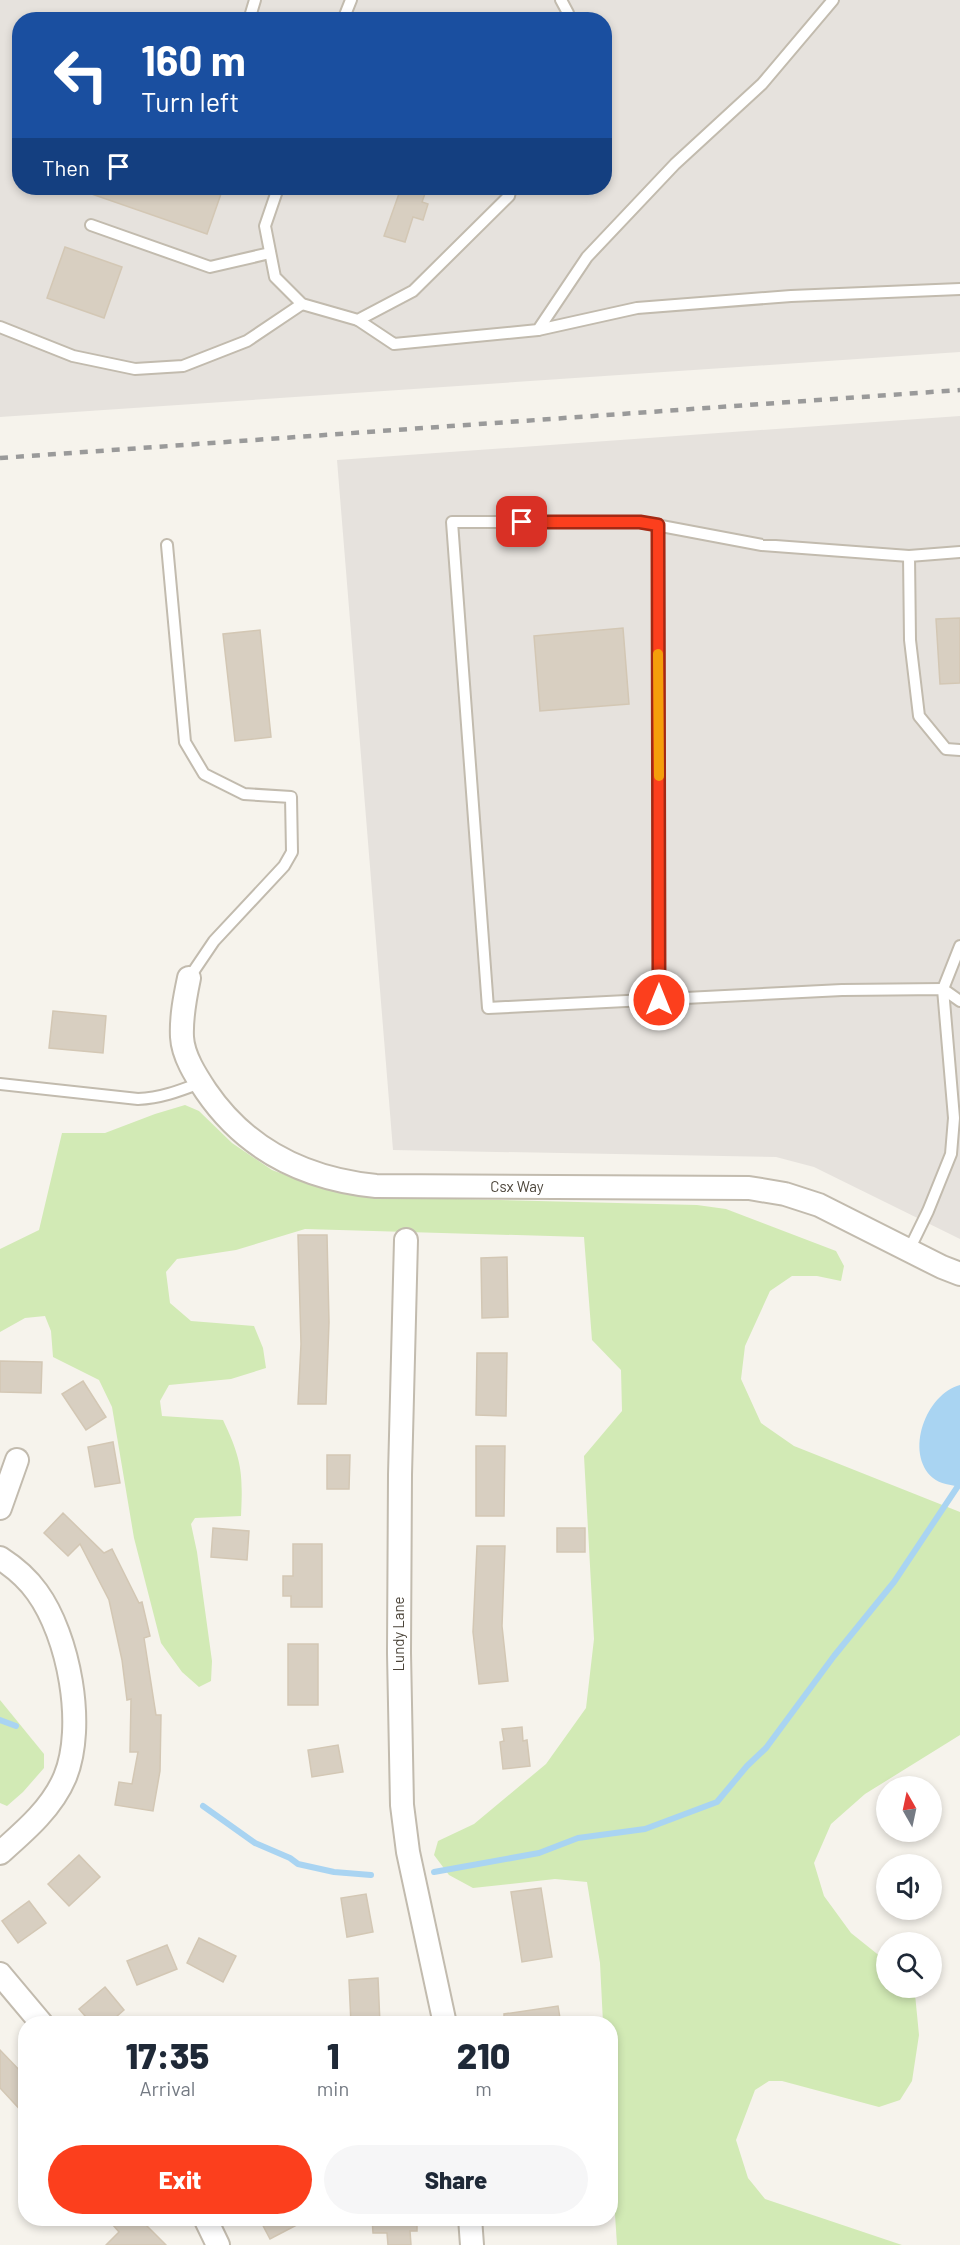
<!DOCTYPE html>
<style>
:root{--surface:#fff;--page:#f6f6f7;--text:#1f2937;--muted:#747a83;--accent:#fc3f1d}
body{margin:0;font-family:Barlow,sans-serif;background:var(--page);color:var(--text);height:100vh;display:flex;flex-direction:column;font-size:22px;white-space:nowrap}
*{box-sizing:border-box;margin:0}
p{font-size:20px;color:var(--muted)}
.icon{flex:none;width:33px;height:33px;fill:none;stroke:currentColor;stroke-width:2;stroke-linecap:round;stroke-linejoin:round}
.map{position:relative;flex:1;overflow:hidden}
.details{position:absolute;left:18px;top:2016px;width:600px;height:210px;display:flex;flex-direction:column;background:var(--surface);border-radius:24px;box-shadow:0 3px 9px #0003}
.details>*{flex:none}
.guide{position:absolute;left:12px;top:12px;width:600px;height:183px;border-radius:24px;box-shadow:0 3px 9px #0003;background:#1a4fa0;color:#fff;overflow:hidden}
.needle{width:39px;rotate:351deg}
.fabs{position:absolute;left:876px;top:1776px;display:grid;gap:12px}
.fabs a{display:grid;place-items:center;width:66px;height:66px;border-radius:50%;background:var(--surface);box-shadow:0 3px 9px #0003;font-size:30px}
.pin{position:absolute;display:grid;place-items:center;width:51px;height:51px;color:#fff;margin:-26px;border-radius:12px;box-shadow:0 3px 9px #0006}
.me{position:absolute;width:66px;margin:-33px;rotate:0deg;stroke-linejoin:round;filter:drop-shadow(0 0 4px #0008)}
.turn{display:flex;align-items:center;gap:21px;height:126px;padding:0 30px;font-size:27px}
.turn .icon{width:78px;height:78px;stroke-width:2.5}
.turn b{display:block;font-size:42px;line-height:51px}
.then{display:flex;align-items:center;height:57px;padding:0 30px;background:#0003;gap:12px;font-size:22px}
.eta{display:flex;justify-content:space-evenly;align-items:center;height:102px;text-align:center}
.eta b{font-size:36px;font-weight:800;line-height:42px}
.action{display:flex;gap:12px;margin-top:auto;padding:12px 30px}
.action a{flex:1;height:69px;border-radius:36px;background:var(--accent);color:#fff;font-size:24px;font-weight:800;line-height:69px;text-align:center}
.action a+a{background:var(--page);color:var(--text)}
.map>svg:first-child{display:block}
</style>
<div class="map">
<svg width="960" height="2245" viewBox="0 0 960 2245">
<rect width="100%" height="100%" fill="#f6f3ec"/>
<g fill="#e6e2dd" fill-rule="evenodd">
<path d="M0,0H960V352L0,417ZM20,20H604V188H20Z"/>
<polygon points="960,416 960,1239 814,1167 776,1157 393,1150 337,460"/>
</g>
<g fill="#d2eab5">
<path d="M185,1105L199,1111L232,1143L272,1170L324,1189L417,1198L697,1205L726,1209L836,1251L844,1266L841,1281L817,1276H792L770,1291L745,1346L741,1379L761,1423L794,1446L960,1512V1735L865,1794L831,1824L814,1863L824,1896L851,1933L886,1961V1988H909L915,1994L919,2035L912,2081L900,2100L879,2107L782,2081H769L755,2090L736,2140L748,2178L765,2199L902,2245H617L610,2137V2024L603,2023L600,1963L587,1882L555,1879L473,1888L449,1875L434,1855L438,1841L474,1824L546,1764L586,1708L594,1639L584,1456L622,1411L621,1370L592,1340L584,1237L305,1229L236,1250L177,1259L166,1272L170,1303L191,1321L254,1326L263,1348L266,1368L231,1379L169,1385L160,1401L162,1416L223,1420C242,1460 243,1473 241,1516L195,1518L191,1524L197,1552L212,1661L211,1681L199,1687L182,1672L161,1643L134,1538L112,1407L99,1380L53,1357L51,1331L45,1316L25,1318L0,1332V1249L39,1230L62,1133H105L155,1114Z"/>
<polygon points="0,1700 44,1754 44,1768 23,1792 7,1806 0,1803"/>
</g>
<path fill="#a9d4f2" d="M960,1385V1487C951,1485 940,1484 933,1478C904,1453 926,1394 960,1385Z"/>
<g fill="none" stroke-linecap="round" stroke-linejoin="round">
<g stroke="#a9d4f2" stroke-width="6">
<polyline points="0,1720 16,1726"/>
<polyline points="203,1806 255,1843 290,1858 298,1864 334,1872 371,1875"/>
<polyline points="434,1872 539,1853 578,1838 645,1829 717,1802 747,1766 766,1748 834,1656 894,1582 960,1483"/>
</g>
</g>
<g fill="#d8cfc1" stroke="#d3c7b4" stroke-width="1.5">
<polygon points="80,188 212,188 222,191 207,234 80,190"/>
<polygon points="401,188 427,188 422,202 428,204 423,220 413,217 405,242 384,236"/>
<polygon points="65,247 122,267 104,318 47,298"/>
<polygon points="960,618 960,683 940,684 936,619"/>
<polygon points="623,628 629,704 540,711 534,636"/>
<polygon points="260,630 271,737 235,741 223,634"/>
<polygon points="53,1011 106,1016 103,1053 49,1048"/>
<polygon points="298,1235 327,1235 329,1322 326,1404 298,1404 301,1344"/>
<polygon points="507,1257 508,1317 482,1318 481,1258"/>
<polygon points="477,1353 507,1353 506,1416 476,1415"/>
<polygon points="0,1361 42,1362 41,1393 0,1392"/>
<polygon points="83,1381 106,1417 86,1430 62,1394"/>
<polygon points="113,1442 120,1483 95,1487 88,1447"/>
<polygon points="476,1446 505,1446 504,1516 476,1516"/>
<polygon points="327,1455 350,1455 349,1489 327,1489"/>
<polygon points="63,1513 104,1553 112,1549 139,1603 142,1602 150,1636 144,1638 156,1715 161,1715 160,1771 153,1811 115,1805 119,1782 132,1784 138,1752 130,1752 131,1699 127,1700 122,1660 109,1600 80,1544 68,1556 44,1533"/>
<polygon points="213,1528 249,1531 247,1560 211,1557"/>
<rect x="557" y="1528" width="28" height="24"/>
<polygon points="293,1544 322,1544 322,1607 291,1607 291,1596 283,1596 283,1576 293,1576"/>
<polygon points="477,1546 505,1546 502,1626 508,1681 479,1684 473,1632"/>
<rect x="288" y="1644" width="30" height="61"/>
<polygon points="522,1727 523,1741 527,1740 530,1766 503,1769 500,1742 504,1741 502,1729"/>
<polygon points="338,1745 343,1772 312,1777 308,1750"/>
<polygon points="79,1855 100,1877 69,1906 48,1884"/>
<polygon points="541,1888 552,1957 522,1962 511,1892"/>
<polygon points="366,1894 373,1932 347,1937 341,1898"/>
<polygon points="29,1901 46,1923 18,1943 2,1921"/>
<polygon points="199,1938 236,1956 223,1982 187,1963"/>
<polygon points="167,1945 177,1969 137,1985 127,1961"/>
<polygon points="378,1978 380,2024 351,2024 349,1980"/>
<polygon points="105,1987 124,2010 108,2024 92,2024 79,2009"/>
<polygon points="558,2006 561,2024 504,2024 504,2014"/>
<polygon points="0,2050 26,2077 26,2116 0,2088"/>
<polygon points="107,2218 139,2218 166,2245 106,2245 119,2232"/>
<polygon points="259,2218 310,2218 270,2239"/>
<polygon points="372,2218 417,2218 417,2231 410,2231 411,2245 388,2245 387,2233 373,2233"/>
</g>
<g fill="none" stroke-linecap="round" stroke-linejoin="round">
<defs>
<g id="lane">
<polyline points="561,0 568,13 566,20"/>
<polyline points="249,20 255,0"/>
<polyline points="343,20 351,0"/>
<polyline points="278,188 265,226 275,277 302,304 358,320 413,291 509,196 511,188"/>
<polyline points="91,225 210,267 270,253"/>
<polyline points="358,320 394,344 538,330 587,257 675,164 762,84 833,0"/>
<polyline points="0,327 73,356 135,369 183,366 247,341 302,304"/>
<polyline points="538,330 637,308 791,296 960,289"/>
<polyline points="658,525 659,1000"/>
<polyline points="167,545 185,742 204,774 244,794 291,797 292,852 284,866 214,941 189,978"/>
<polyline points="960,552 909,556 910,640 919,716 946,749 960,750"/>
<polyline points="909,556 762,545 640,522 452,522 488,1008 842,990 943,989 960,1001"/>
<path d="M0,1084L138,1099C161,1098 179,1091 200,1083"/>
<polyline points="909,1250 928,1211 951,1154 954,1118 943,989 960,946"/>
</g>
<g id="street">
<path d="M189,978C185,997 181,1017 182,1037C183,1056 196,1076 206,1091C247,1151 306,1179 376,1186L749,1188L785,1194L819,1205L942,1267L960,1274"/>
<polyline points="406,1240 400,1475 399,1653 402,1805 408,1852 445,2024"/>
<polyline points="0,1508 17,1460"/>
<path d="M0,1558C14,1567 27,1578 37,1592C69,1636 86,1726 65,1777C52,1808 25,1831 0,1853"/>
<polyline points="0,1974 42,2024"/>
<polyline points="205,2218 218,2245"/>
<polyline points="470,2218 472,2245"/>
</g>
</defs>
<use href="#lane" stroke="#c2bbae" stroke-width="14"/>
<use href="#street" stroke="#c2bbae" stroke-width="26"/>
<use href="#lane" stroke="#fff" stroke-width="10"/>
<use href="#street" stroke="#fff" stroke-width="22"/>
<polyline stroke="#9a9a9a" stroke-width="4.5" stroke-dasharray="8 8" stroke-linecap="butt" points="0,458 960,390"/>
</g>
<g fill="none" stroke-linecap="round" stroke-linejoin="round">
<defs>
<polyline id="route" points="522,522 640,522 658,525 659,1000"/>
</defs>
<use href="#route" stroke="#a42913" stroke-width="15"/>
<use href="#route" stroke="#fc3f1d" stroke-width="10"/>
<polyline stroke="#f59e0b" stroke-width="10" points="658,654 659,776"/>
</g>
<g text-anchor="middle" stroke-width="5" stroke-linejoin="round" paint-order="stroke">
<g font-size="15" fill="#4b4439" stroke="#fff">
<text x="517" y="1192">Csx Way</text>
<text transform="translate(399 1634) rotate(-90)" y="5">Lundy Lane</text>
</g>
</g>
</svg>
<div class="fabs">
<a><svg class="needle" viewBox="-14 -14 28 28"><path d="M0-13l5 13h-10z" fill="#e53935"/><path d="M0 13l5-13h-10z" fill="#747a83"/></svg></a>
<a><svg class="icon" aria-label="sound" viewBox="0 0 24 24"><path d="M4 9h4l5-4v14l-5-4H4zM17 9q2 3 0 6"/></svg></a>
<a><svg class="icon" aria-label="search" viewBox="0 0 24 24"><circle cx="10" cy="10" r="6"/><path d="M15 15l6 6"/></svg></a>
</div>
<div class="pin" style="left:522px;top:522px;background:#d93025"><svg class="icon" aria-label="arrive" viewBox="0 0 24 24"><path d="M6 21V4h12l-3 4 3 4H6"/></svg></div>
<svg class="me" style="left:659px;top:1000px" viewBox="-20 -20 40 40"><circle r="17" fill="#fc3f1d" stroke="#fff" stroke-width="3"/><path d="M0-11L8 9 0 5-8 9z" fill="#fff"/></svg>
<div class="guide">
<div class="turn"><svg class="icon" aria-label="left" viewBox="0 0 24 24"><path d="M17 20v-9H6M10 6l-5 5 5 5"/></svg><div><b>160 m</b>Turn left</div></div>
<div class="then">Then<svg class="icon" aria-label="arrive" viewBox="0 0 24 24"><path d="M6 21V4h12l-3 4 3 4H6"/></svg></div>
</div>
<section class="details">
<div class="eta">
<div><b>17:35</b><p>Arrival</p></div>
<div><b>1</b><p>min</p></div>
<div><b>210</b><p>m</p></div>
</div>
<div class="action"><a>Exit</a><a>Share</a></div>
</section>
</div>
